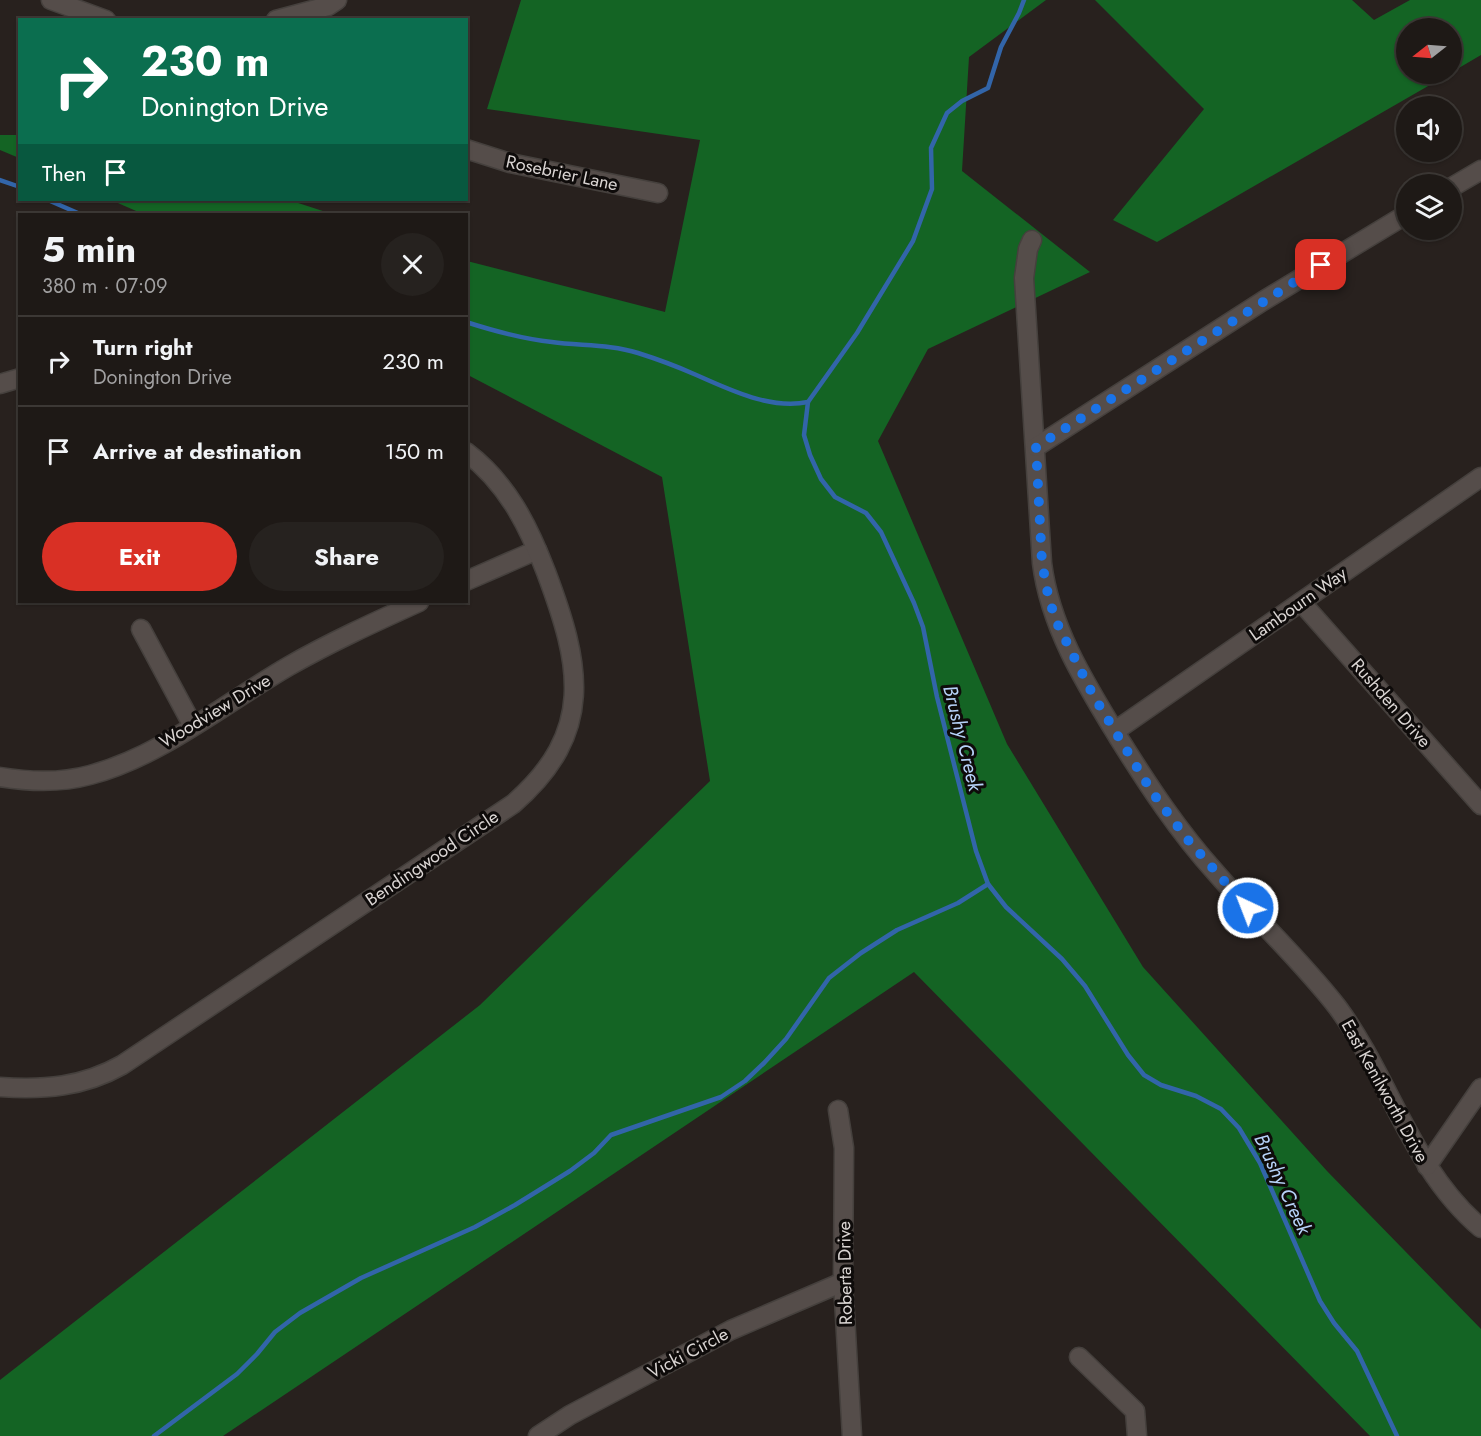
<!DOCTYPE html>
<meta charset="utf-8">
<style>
:root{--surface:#1e1916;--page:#26221f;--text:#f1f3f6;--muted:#a1a0a1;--line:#3c3835;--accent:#d93025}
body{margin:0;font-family:Jost,sans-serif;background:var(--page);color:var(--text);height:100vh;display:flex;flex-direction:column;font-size:22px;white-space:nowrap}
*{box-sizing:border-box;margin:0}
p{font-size:20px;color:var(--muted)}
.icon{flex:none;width:33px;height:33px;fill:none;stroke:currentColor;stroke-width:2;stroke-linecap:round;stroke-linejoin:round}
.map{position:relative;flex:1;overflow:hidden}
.sheet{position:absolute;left:18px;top:213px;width:450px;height:390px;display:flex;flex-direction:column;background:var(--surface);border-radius:0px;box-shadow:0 2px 4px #0004,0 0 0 2px var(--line)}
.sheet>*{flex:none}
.hud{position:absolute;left:18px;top:18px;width:450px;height:183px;border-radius:0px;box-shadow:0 2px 4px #0004,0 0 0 2px var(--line);background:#0b6e4f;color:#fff;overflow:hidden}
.needle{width:39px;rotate:253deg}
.buttons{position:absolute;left:1396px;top:18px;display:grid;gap:12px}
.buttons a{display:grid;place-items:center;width:66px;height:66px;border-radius:50%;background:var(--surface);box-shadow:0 2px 4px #0004,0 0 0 2px var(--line);font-size:30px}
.pin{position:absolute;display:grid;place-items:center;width:51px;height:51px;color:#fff;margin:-26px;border-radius:12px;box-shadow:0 3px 9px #0006}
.me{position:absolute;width:66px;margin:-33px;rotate:317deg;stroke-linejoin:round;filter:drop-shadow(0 0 4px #0008)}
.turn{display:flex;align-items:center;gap:21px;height:126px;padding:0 24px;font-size:27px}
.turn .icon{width:78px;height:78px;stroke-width:2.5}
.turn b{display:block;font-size:42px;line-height:51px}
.then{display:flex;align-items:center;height:57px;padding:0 24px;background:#0003;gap:12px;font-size:22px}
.round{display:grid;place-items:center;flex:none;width:63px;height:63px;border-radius:32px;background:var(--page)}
.headline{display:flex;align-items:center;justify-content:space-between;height:102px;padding:0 24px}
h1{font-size:36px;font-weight:700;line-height:45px}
.action{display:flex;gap:12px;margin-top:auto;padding:12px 24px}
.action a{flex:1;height:69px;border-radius:36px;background:var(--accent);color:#fff;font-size:24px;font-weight:700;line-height:69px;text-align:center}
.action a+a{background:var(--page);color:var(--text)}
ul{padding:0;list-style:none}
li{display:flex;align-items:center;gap:18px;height:90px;padding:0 24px;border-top:2px solid var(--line)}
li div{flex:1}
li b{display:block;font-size:22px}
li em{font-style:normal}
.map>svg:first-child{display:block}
</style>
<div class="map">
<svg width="1481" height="1436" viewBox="0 0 1481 1436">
<rect width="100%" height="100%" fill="#28211e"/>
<g fill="#146424">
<polygon points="521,0 1046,0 969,57 962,171 1090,272 928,349 878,441 1007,744 1143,967 1327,1171 1481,1329 1481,1436 1370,1436 914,972 223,1436 0,1436 0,1380 480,1005 710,781 662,477 466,374 467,261 665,312 700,140 487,109"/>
<polygon points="1095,0 1352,0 1374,20 1410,0 1481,0 1481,55 1452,72 1452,28 1407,28 1407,74 1449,74 1157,242 1113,220 1204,109"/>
<polygon points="0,135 19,135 19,158 0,150"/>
<polygon points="111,200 289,200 332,214 143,214"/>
</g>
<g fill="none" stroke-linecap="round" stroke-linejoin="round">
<g stroke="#3265a9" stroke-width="4.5">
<polyline points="1024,0 1019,13 1001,47 988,88 962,101 947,113 931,148 932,189 913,241 857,333 808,402 804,435 810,455 821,479 835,497 866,513 881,532 914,603 923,627 937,697 976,851 988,884 1006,907 1062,959 1085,986 1128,1055 1144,1075 1161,1085 1196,1096 1221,1109 1239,1128 1260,1163 1320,1301 1334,1323 1357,1351 1397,1436"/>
<polyline points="0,180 20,187"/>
<polyline points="48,200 80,214"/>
<path d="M466,322C494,331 523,339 552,342C580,346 610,344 638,353C657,359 676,366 694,374C729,389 769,410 808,402"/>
<polyline points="154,1436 237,1374 257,1354 275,1332 300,1313 361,1278 475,1227 515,1205 570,1171 594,1153 611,1135 721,1097 745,1081 764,1063 786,1039 829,978 861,953 897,930 958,903 988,884"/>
</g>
<defs>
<g id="street">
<polyline points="51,0 106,20"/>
<polyline points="276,20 328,6 337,0"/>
<polyline points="466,149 510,163 658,193"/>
<polyline points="1452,187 1481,170"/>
<path d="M1032,240L1028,249L1024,278L1042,563C1050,627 1085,683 1118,737C1148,785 1178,831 1216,873C1256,919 1301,960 1338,1008C1390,1079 1412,1170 1481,1228"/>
<polyline points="0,384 20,378"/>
<polyline points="1036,447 1263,301 1407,214"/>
<polyline points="466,581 537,550"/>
<polyline points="1301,602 1481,805"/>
<polyline points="141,629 193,726"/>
<polyline points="1115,731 1481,477"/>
<path d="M0,777C30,782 61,783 90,775C162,756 225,703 289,666C331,642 375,622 419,602"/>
<path d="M0,1087C44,1090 83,1087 122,1065L513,804C596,732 581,665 546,572C528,525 507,483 466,452"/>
<polyline points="838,1110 844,1148 843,1282 852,1436"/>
<polyline points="1427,1166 1481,1088"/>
<polyline points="1079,1357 1135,1411 1137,1436"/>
<polyline points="538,1436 570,1415 731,1330 843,1282"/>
</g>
</defs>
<use href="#street" stroke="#45403d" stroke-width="21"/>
<use href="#street" stroke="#554d4a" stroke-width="18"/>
</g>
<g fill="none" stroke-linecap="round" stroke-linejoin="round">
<polyline stroke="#1a73e8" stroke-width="10" stroke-dasharray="0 18" points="1248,908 1188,840 1152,792 1093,695 1058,625 1049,600 1042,563 1036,447 1321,265"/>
</g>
<g text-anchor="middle" stroke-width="6" stroke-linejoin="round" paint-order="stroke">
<g font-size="18" fill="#dad5d3" stroke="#0e0b0a">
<text transform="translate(562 173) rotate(12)" y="6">Rosebrier Lane</text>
<text transform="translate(1298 604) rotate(-35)" y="6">Lambourn Way</text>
<text transform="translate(1391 703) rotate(49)" y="6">Rushden Drive</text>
<text transform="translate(215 711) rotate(-31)" y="6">Woodview Drive</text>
<text transform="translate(432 858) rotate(-34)" y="6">Bendingwood Circle</text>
<text transform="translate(1385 1091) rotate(61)" y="6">East Kenilworth Drive</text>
<text transform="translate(845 1273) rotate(-91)" y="6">Roberta Drive</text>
<text transform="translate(688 1353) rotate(-28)" y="6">Vicki Circle</text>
</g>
<g font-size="20" font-style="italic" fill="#b6d2f8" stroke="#0e0b0a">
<text transform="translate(963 738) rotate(76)" y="7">Brushy Creek</text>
<text transform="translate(1283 1184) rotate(65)" y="7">Brushy Creek</text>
</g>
</g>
</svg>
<div class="buttons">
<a><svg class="needle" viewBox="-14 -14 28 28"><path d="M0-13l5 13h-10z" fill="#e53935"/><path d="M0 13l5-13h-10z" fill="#a1a0a1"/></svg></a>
<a><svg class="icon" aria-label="sound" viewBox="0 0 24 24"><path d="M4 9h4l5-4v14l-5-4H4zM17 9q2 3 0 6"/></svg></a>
<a><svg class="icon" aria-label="layers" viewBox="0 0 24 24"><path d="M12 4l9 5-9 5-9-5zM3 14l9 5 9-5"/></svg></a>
</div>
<div class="pin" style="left:1321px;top:265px;background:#d93025"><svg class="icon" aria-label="arrive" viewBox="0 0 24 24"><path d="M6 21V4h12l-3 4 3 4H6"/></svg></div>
<svg class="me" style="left:1248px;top:908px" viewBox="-20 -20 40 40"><circle r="17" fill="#1a73e8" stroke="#fff" stroke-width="3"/><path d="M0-11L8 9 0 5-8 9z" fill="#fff"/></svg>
<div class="hud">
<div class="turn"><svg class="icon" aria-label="right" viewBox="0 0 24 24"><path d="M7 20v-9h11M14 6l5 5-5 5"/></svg><div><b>230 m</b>Donington Drive</div></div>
<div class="then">Then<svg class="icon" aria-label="arrive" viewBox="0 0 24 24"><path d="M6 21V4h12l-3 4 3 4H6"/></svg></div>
</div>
<section class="sheet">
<div class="headline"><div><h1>5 min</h1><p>380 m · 07:09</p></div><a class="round"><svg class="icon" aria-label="close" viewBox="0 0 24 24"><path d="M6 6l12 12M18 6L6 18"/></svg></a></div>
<ul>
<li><svg class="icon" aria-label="right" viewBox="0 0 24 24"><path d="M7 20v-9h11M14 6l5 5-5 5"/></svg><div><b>Turn right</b><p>Donington Drive</p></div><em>230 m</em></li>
<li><svg class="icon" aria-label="arrive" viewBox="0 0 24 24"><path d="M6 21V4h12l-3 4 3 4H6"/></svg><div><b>Arrive at destination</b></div><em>150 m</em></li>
</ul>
<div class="action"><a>Exit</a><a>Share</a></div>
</section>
</div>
